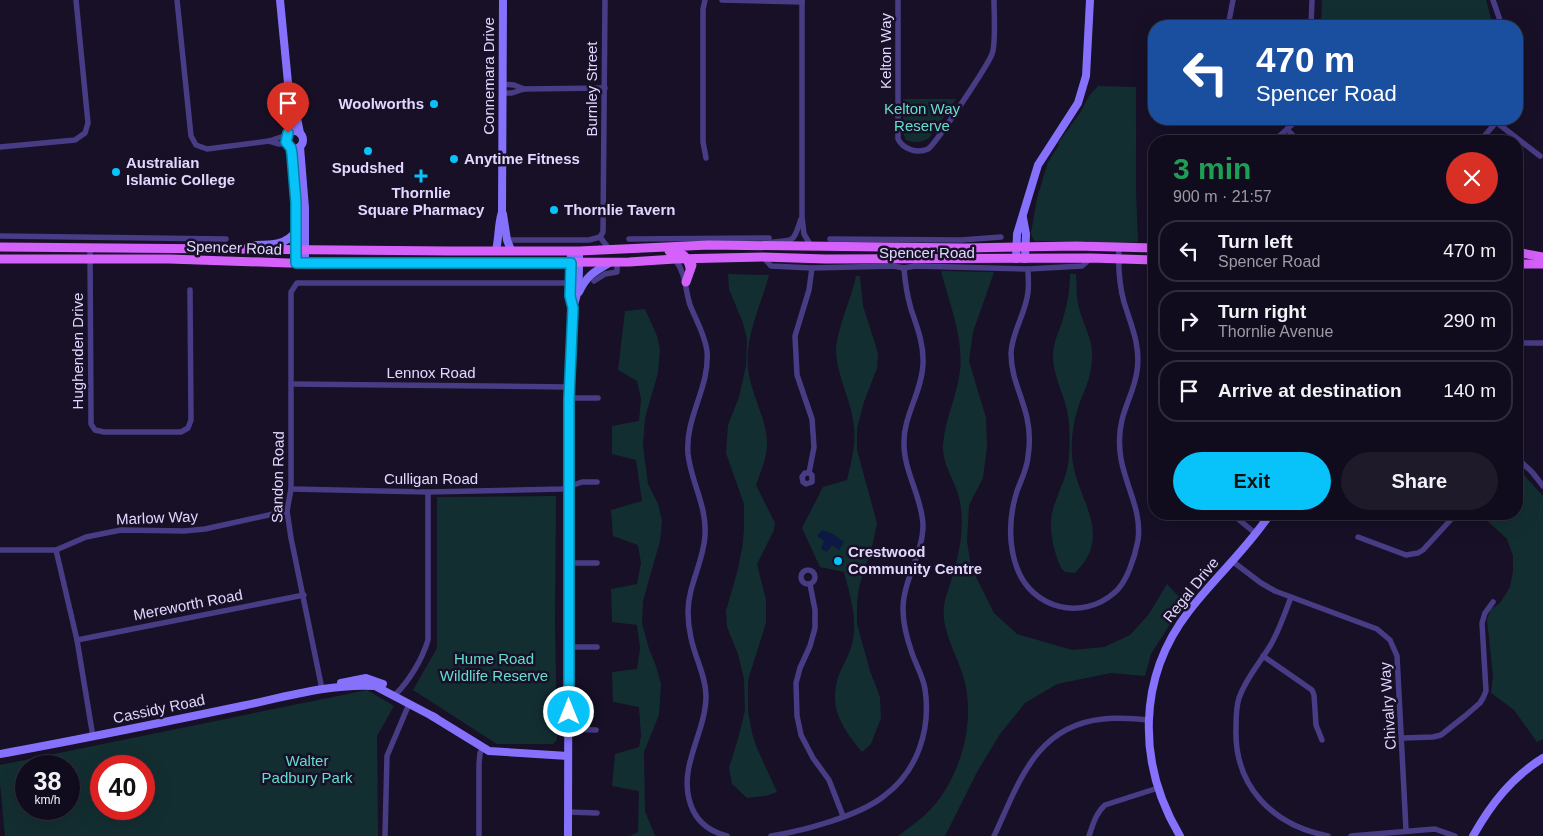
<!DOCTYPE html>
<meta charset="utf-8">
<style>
:root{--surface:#110c1d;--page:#1e1a2a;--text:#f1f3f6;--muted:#9c9ba4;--line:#302c3b;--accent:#08c3f9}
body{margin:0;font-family:Helvetica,sans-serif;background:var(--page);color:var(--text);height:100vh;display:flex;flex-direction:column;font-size:19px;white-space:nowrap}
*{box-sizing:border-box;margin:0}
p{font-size:16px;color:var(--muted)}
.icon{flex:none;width:28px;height:28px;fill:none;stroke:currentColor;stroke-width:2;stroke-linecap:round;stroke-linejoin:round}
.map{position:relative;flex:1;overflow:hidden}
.panel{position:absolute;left:1148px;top:135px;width:375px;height:385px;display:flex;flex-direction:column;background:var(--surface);border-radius:20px;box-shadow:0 5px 20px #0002,0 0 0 1px var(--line)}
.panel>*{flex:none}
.hud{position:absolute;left:1148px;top:20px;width:375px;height:105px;border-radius:20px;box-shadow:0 5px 20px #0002,0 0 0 1px var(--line);background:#1a4fa0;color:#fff;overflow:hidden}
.speed{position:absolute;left:15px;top:755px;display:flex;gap:10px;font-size:25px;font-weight:700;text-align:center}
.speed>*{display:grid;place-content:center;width:65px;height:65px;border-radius:50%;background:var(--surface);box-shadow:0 5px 20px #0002,0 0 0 1px var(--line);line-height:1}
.speed small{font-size:12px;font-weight:400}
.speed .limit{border:8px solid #d22;background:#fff;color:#111}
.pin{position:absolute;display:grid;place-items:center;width:42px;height:42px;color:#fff;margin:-51px -21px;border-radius:50% 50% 50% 0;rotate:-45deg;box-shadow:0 0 5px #0007}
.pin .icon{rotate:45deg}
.me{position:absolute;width:55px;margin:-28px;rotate:0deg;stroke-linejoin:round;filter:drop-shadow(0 0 4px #0008)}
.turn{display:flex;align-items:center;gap:18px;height:105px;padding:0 25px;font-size:22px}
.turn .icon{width:65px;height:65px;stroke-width:2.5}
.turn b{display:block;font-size:35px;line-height:42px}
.round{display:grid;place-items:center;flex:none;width:52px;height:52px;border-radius:26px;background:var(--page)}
.summary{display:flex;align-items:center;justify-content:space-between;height:85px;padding:0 25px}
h1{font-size:30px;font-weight:700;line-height:38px;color:#1e9e55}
.button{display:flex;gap:10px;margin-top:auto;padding:10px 25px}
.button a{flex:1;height:58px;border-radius:30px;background:var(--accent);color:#111;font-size:20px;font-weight:700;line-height:58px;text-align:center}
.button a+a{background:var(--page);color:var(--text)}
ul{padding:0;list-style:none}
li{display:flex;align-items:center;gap:15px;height:62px;margin:0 10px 8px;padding:0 15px;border:2px solid var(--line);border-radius:20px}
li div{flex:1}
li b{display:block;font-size:19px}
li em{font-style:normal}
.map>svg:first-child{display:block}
</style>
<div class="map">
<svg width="1543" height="836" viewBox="0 0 1543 836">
<rect width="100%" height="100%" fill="#171027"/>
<g fill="#132e31" fill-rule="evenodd">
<polygon points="1322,0 1486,0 1493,26 1321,26"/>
<polygon points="1098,86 1136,87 1136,191 1138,242 1094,244 1088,241 1034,241 1031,233 1037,198 1048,162 1059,145 1058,143 1080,113 1089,96"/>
<path d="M903,99H956L929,138C922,143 914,143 906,140L903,133Z"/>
<path d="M941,271L994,272L973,332L969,361L986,418L987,447L983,478L969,505L967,541L971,567L994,613L1017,634L1072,650L1104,647L1130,635L1149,614L1167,584L1184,602L1151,654L1145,676L1111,673L1057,684L1025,703L1000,734L977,772L945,836H898C907,829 917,822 925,815C947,795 961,763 966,735C969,716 969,697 964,679C958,656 941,631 944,606C945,598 949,589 951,581C959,555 965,530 960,502C957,483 942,466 943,445C945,419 957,396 960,371C964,338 949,303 941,271Z"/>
<path d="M728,274L769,275C761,305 745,336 748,368C750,393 768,421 767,445C767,458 760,473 756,485L775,523L774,530L757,564L766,600V623L748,680V711L752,733L756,746L777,792L765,796L747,798L732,784L729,768L738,739L745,711L744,679L738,654L727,627L726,611L738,569L743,543L744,526V504L726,453L728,425L739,397L746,366L747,339L743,323L729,289Z"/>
<path d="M1070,274H1076C1077,284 1076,294 1078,304C1082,323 1094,340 1092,359C1091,376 1087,385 1081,399C1074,417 1071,436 1072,455C1074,497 1116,533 1075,573L1065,572L1061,568C1053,549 1047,526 1054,506C1060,487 1068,476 1069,455C1070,440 1070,424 1067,410C1063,392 1054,377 1053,359C1053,339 1060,332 1064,315C1068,302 1070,287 1070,274Z"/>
<path d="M856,276H860L863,306L878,353L877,368L864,402L857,428V450L877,523L873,543L859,587L857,604V624L870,671L880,697L881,718L871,744L862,752C841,726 827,706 840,672C845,662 851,651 853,640C857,616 850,595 844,572L820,567L802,528L823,487L847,480C851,463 856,445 854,427C852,402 838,379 836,353C835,334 852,297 856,276Z"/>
<polygon points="645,309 657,336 660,350 658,373 645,418 643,446 648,484 658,504 662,521 660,541 643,601 642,623 649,649 656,666 661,684 659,715 644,752 645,811 655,836 630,836 638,832 639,791 612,786 615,754 639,747 641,736 639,707 613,702 612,672 637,669 640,648 637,625 612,622 611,589 637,584 641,563 638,545 613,536 611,510 642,501 636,460 612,454 612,426 639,421 641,399 637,381 618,370 625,311"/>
<polygon points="1516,466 1543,496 1543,739 1537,742 1514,710 1491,693 1493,675 1487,620 1490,610 1500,603 1510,587 1513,571 1513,556 1507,539 1480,514 1516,514"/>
<polygon points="556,496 555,622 557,740 553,744 497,744 413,690 437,648 437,497"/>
<path d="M367,690L394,706L377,736L378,836H5L0,784V765ZM26,766H69V809H26ZM101,766H144V809H101Z"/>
</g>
<polygon fill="#0c1945" points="822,530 833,534 844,542 839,550 832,545 827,552 821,549 824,541 817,536"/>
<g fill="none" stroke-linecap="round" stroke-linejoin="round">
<g stroke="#483c85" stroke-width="5.5">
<polyline points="177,0 191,136 196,145 207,149 269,141 287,135"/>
<polyline points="705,0 703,9 703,142 706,158"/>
<polyline points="722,0 802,2"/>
<polyline points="802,0 802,217 804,234 811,246"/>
<path d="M898,0V139C903,149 917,154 928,149C935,145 988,65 992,54C996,45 994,12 994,0"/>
<polyline points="1493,0 1502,26"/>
<polyline points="1228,26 1233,0"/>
<polyline points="1311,26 1312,0"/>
<polyline points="1516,68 1520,87 1516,97"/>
<polyline points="503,84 514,85 524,89"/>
<polyline points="503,93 512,93 524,89 605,88"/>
<polyline points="1496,122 1540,156"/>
<polyline points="1287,129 1298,141"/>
<polyline points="269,141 279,144 286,144"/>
<polyline points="1274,141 1298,119"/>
<polyline points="1480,141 1499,119"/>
<polyline points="0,147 75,140 85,133 88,123 76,0"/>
<polyline points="0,236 226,239"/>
<polyline points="600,237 603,232 605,0"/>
<polyline points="600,237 609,249"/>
<polyline points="629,239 769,238"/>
<polyline points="830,239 961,240 1001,237"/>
<polyline points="507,240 589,240 600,237"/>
<path d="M765,244C774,240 788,243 793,238C797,233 799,224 801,219"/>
<polyline points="90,247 91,419 91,424 95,430 104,432 181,432 188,428 191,420 190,290"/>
<polyline points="763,257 771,266 812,268 893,266 904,268 915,266 1028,269 1082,266 1091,258"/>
<path d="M675,259C686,274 685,289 690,305C696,320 705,335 707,351C710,388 685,416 688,454C691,482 707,506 705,535C704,561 688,585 688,612C688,621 689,629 691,638C695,658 706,676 706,696C706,731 680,764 689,799C694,820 707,831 727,836"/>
<path d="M1028,269C1028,276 1029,285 1028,292C1026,313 1012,331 1011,353C1011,378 1022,395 1027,418C1030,431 1030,444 1028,457C1027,469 1021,480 1017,491C1009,516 1008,544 1017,568C1032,609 1082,621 1114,593C1127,583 1135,556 1138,540C1142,511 1126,487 1121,459C1119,447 1119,432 1122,420C1126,403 1135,388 1137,371C1141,346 1131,325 1124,302C1119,284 1118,266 1119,247"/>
<polyline points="594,281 605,274 617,272 617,263"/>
<polyline points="1516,343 1543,343"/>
<polyline points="292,384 569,387"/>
<polyline points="569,398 598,398"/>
<polyline points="1516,457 1532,472 1543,486"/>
<polyline points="809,473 805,473 802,477 803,482 806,484 812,482 812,475 809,473 814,447 812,419 797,375 795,336 809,290 812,268"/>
<polyline points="291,489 428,492 562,489 582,482 597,482"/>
<polyline points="1232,514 1255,533"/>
<polyline points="1358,537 1406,555 1418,553 1423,550 1456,514"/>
<polyline points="0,550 56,550 86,537 121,530 184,531 205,529 287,511"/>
<polyline points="56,550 77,640 93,737"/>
<polyline points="1232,561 1261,583 1275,591 1377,629 1390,640 1397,656 1406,830"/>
<polyline points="569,563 597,563"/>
<circle cx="808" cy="577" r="7"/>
<polyline points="810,584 815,610 815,628 810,646 800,668 796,683 797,716 801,735 813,758 829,780 843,816"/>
<path d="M1291,597C1285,613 1279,631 1270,646C1259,664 1246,678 1239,698C1236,707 1236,719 1236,728C1234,786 1272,825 1328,836"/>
<polyline points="77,640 304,595"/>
<polyline points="569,647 597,647"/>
<polyline points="1263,656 1312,690 1314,695 1316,725 1322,740"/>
<polyline points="322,689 291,538 287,511 291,489 291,292 297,283 570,283"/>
<path d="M395,695C409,681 422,660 428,640V492"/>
<polyline points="569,729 596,730"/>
<polyline points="1403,738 1433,737 1441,735 1465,716 1480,703 1483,698 1486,691 1482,623 1485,613 1493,602"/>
<polyline points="568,812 597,813"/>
<polyline points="385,836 387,756 409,704"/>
<polyline points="479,836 479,764 480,753 483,748"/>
<path d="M771,836C803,831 859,816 884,796C918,771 931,729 925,689C923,676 916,665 912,653C907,639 903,624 903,609C903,580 923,554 923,525C922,497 904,472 904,444C903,416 922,392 923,364C924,344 917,327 911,309C907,295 905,282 904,268"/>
<path d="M994,836C1019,783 1035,726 1103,719C1118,717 1134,719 1149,720"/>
<path d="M1089,836C1093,824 1096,813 1105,805L1158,788"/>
<polyline points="1351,836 1435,829 1455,836"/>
</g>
<g stroke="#8671fc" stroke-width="8">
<polyline points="280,0 289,93 287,104 291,125 288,133"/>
<polyline points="289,96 294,103 300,133"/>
<circle cx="294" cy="140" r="9"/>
<polyline points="300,147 305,208 305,263"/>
<polyline points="291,148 296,203 296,263"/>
<polyline points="503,214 507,240 511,250"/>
<polyline points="1023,218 1026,234 1025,259"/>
<path d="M256,245C271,245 287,245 296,231"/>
<path d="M496,250C499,238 498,224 502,212L503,0"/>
<polyline points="571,251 570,296 573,307"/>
<polyline points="1016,259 1017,234 1038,165 1078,103 1086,76 1090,0"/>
<path d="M579,292C587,275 594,272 609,263"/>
<polyline points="341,683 366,678 383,684"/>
<polyline points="432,716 489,751 568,756"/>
<path d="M0,754C78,740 155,724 232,708C278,699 328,683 375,686L436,718"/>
<path d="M568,836L569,387L573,307C580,290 579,269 579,251"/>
<path d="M1180,836C1137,764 1137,678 1189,611C1215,577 1247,549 1270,514"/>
<path d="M1473,836C1491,804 1512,777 1543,758"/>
</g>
<g stroke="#d561fb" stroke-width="9">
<polyline points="0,247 450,251 579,251 709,245 965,248 1076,246 1154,248"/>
<path d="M669,251C681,250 688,257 690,268"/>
<polyline points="1516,252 1543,257"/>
<polyline points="0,259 169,259 288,263 629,262 675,259 763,257 825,259 1091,258 1154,260"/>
<polyline points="1516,264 1543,264"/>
<polyline points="686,282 692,265"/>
</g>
</g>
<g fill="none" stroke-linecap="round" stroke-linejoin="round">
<defs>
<polyline id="route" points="288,133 286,142 291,148 292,154 296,203 296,263 571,263 570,296 573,308 569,398 569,712"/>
</defs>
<use href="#route" stroke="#057fa2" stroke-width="12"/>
<use href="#route" stroke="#08c3f9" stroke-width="9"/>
</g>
<g fill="#08c3f9" stroke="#171027" stroke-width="2">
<circle cx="434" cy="104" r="5"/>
<circle cx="368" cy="151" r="5"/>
<circle cx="454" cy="159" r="5"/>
<circle cx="116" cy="172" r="5"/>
<path d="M418.5 168.5h5v5h5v5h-5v5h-5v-5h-5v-5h5z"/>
<circle cx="554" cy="210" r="5"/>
<circle cx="838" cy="561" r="5"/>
</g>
<g text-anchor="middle" stroke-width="5" stroke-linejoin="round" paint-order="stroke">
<g font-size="15" fill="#e1d7fe" stroke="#171027">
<text transform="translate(886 51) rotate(-90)" y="5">Kelton Way</text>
<text transform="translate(489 76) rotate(-90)" y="5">Connemara Drive</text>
<text transform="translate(592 89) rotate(-90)" y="5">Burnley Street</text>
<text transform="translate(234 248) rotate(2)" y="5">Spencer Road</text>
<text x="927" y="258">Spencer Road</text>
<text transform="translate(78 351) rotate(-90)" y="5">Hughenden Drive</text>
<text x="431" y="378">Lennox Road</text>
<text transform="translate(278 477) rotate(-89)" y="5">Sandon Road</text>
<text x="431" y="484">Culligan Road</text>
<text transform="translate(157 518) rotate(-2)" y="5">Marlow Way</text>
<text transform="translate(1191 590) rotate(-51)" y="5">Regal Drive</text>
<text transform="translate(188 605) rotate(-11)" y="5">Mereworth Road</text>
<text transform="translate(1388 706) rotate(-94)" y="5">Chivalry Way</text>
<text transform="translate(159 709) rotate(-12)" y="5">Cassidy Road</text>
</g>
<g font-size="15" font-weight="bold" fill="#e1d7fe" stroke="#171027" text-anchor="start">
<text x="424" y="109" text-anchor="end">Woolworths</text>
<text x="464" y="164">Anytime Fitness</text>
<text x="126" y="168">Australian<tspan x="126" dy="17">Islamic College</tspan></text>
<text x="368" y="173" text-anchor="middle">Spudshed</text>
<text x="421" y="198" text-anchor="middle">Thornlie<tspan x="421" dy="17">Square Pharmacy</tspan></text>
<text x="564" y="215">Thornlie Tavern</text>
<text x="848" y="557">Crestwood<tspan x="848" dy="17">Community Centre</tspan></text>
</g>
<g font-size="15" fill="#64ddce" stroke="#171027">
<text x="922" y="114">Kelton Way<tspan x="922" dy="17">Reserve</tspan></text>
<text x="494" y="664">Hume Road<tspan x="494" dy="17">Wildlife Reserve</tspan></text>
<text x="307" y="766">Walter<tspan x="307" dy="17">Padbury Park</tspan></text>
</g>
</g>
</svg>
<div class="speed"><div>38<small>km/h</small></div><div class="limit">40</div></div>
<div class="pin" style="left:288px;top:133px;background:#d93025"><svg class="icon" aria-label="arrive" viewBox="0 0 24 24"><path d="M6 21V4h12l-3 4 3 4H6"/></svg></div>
<svg class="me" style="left:569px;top:712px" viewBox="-20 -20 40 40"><circle r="17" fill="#08c3f9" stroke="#fff" stroke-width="3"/><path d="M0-11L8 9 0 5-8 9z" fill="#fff"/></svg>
<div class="hud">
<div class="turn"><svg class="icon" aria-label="left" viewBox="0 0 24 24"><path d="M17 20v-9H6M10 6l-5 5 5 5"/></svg><div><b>470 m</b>Spencer Road</div></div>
</div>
<section class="panel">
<div class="summary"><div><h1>3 min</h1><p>900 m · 21:57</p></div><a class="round" style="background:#d93025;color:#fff"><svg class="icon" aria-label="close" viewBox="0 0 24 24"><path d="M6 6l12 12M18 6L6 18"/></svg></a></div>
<ul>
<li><svg class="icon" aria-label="left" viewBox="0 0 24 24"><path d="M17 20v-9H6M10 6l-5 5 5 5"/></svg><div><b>Turn left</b><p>Spencer Road</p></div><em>470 m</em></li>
<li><svg class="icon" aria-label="right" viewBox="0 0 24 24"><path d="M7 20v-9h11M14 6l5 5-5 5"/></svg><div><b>Turn right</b><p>Thornlie Avenue</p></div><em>290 m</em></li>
<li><svg class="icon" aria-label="arrive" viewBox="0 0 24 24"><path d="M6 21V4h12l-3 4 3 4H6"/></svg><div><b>Arrive at destination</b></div><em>140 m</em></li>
</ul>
<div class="button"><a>Exit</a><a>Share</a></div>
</section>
</div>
